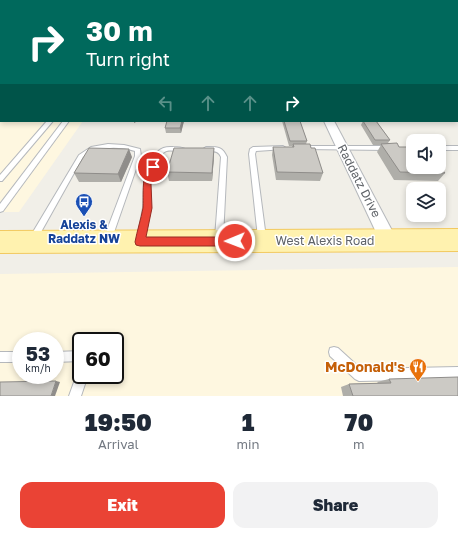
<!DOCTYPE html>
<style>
:root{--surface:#fff;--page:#f2f2f3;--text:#1f2937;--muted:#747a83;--accent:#ea4335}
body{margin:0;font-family:"Golos Text",sans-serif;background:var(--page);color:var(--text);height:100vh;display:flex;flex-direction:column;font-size:15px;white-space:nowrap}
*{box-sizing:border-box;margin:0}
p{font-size:13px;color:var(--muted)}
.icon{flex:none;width:22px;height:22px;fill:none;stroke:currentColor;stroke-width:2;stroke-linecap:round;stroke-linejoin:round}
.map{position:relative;height:396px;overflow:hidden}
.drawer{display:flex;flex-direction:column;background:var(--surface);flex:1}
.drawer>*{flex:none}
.banner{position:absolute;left:0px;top:0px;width:458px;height:122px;box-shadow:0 2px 6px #0003;background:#00695c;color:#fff;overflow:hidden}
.controls{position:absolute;left:406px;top:134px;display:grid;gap:8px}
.controls a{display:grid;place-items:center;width:40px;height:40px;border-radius:8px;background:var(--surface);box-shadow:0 2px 6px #0003;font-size:20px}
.speed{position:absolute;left:12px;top:332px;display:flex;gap:8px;font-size:20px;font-weight:700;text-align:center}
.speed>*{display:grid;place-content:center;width:52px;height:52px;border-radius:50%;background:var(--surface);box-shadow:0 2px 6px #0003;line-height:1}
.speed small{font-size:10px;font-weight:400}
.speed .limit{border:2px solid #111;border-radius:6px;background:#fff;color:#111}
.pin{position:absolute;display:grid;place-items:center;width:34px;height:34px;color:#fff;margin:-17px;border:2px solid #fff;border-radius:50%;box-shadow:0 1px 4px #0007}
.me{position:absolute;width:44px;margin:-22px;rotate:269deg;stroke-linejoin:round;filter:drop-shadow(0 0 3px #0008)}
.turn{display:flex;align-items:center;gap:14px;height:84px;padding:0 20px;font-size:18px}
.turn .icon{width:52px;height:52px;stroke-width:2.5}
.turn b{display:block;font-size:28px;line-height:34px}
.lanes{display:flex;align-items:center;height:38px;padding:0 20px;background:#0003;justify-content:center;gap:20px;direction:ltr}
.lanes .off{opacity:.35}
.eta{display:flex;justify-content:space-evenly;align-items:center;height:68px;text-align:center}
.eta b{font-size:24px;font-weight:800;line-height:28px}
.cta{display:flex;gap:8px;margin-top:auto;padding:8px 20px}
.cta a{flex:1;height:46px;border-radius:12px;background:var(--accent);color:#fff;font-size:16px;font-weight:800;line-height:46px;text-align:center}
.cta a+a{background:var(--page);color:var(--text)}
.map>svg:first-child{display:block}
</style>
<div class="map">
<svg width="458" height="396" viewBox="0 0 458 396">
<rect width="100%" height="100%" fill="#f1efe8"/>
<g fill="#fef7e0" fill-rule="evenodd">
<polygon points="0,53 1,121 83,121 19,212 0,212"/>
<path d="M458,267V396H0V274ZM21,341H55V375H21ZM81,341H115V375H81Z"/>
</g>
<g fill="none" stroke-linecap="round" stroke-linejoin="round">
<defs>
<g id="service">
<rect x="0" y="100" width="1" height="2"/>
<polygon points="47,121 53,121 2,181 0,181 0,175"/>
<polygon points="63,121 69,121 3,211 0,212 0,204"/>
<path d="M108,144L124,145L140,149L141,156L138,165H151C155,153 159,146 173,147C177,147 181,147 185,149C176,155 167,144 159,158L150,184L151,208L144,241L141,242L138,241L137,239L143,208L144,184L149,169H136L112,238L111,240L108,241L105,240L104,238L135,156V151C118,146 98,146 83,157L36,241L33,242L30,241L29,239L30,237L79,155L91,147Z"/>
<polygon points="283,146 286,148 285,149 256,151 255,154 266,238 265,240 262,241 259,240 258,238 249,154 250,149 253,147"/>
<polygon points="305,146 387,146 390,148 387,150 303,149 302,148"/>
<rect x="439" y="146" width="19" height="4"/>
<path d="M206,147C217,147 222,146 227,157L223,238L222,240L219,241L216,240L215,238L221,157C218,149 211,152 204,150L203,149Z"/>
<polygon points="334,347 338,348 361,369 458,367 458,379 359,381 355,379 330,356 329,352 330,348"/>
<polygon points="81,351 81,361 55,362 55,352"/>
<rect x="0" y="352" width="21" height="10"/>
<polygon points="81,370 81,375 88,375 81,396 69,396 78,371"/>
</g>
<polygon id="minor" points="324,121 334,121 397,240 394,245 388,247 382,245"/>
<polygon id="primary" points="458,229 458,251 0,253 0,231"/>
</defs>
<use href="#service" stroke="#b5b8bc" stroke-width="2"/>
<use href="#minor" stroke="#b5b8bc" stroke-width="2"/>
<use href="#primary" stroke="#f2c960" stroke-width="2"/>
<use href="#service" fill="#fff" fill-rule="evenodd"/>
<use href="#minor" fill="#fff" fill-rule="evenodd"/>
<use href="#primary" fill="#fff2af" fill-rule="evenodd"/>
</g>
<g fill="#afaea9">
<rect x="0" y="53" width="1" height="42"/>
<polygon points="457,104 458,104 458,122 416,122 415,121 457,121"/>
<polygon points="167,121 184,121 181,133 166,133 165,128"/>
<polygon points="276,121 300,121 307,141 306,144 323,173 320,181 276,180 272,155 273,147 292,147 292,146 289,146 282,121"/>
<polygon points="363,121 381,121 381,122 377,122 390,140 388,143 399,147 445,173 438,181 394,180 377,152 381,145 373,145 361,125"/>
<polygon points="214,148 214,156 212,181 169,181 167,172"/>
<polygon points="132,157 121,182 79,182 74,173"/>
<polygon points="389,379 458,396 343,396 341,387 349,384 378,383 377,382"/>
</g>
<g fill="#8f8d8a">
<polygon points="134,121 138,121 134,123"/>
<polygon points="182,121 184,121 181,133 180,128"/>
<polygon points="214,148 214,156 212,181 212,173"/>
<polygon points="129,149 132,157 121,182 118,174"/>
<polygon points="56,381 60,382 55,396 51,396"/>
</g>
<g fill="#cccac5" stroke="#8f8d8a">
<rect x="0" y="53" width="1" height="35"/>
<rect x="457" y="104" width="1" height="12"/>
<polygon points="167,121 182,121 180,128 165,128"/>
<polygon points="284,121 300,121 307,141 290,141"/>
<polygon points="363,121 376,121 390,140 375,140"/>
<polygon points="397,143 399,147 413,147 413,167 439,167 439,166 445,173 400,172 381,144"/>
<polygon points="293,144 310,144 311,148 315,148 323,173 277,172 273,147 294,147"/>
<polygon points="89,148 129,149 118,174 74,173"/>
<polygon points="174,148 214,148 212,173 167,172"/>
<polygon points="458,377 458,396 353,396 349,384 391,383 389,379"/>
<polygon points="56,381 51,396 0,396 0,382"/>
</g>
<linearGradient id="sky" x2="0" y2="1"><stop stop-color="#8fc3f1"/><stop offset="0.49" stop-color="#f9f8f5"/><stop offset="1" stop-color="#f9f8f5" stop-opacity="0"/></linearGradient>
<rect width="458" height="109" fill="url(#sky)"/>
<path fill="#ea4335" stroke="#982c22" d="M153,164L157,167L151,184L152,208L146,237H235L238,238L240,241L238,244L235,246H140L136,245L135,242C137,231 141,219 143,208C144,198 140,168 153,164Z"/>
<defs>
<symbol id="bus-pin" viewBox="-11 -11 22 30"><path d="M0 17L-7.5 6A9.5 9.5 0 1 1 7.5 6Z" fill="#1a4fb4" stroke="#fff"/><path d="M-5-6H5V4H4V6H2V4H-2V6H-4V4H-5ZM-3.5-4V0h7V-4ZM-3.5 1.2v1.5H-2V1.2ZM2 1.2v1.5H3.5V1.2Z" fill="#fff"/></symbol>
<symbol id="restaurant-pin" viewBox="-11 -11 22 30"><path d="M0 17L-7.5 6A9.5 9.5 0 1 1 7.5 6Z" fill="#e8710a" stroke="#fff"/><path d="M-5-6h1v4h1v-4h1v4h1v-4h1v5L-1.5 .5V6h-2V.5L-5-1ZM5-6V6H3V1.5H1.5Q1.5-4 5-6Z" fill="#fff"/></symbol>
</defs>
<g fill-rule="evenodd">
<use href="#bus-pin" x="74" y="192" width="20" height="27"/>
<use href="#restaurant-pin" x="408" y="357" width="20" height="27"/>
</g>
<g text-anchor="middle" stroke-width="3" stroke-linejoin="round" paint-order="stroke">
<g font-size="12" fill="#5f6368" stroke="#fff">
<text transform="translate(359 181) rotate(63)" y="4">Raddatz Drive</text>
<text x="325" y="245">West Alexis Road</text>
</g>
<g font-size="12" font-weight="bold" fill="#164399" stroke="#fff">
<text x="84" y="229">Alexis &amp;<tspan x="84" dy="14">Raddatz NW</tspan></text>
</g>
<g font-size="14" font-weight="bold" fill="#c56008" stroke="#fff" text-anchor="end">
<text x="405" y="372">McDonald's</text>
</g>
</g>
</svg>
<div class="controls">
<a><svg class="icon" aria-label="sound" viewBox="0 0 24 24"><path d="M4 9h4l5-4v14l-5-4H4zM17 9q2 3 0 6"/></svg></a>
<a><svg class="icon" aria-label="layers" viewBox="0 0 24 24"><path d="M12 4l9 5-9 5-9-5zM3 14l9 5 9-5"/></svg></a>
</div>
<div class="speed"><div>53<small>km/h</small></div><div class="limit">60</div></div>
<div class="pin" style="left:153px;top:167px;background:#d93025"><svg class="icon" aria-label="arrive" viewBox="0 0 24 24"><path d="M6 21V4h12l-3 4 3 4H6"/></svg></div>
<svg class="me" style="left:235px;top:241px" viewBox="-20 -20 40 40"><circle r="17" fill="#ea4335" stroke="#fff" stroke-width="3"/><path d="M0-11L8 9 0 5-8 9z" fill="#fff"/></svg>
<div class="banner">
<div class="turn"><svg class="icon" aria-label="right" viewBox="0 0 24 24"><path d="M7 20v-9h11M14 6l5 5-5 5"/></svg><div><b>30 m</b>Turn right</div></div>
<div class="lanes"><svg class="icon off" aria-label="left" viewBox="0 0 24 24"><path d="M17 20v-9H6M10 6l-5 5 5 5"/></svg><svg class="icon off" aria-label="ahead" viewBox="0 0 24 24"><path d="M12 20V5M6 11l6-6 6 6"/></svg><svg class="icon off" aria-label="ahead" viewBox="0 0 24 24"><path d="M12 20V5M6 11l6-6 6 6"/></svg><svg class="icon" aria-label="right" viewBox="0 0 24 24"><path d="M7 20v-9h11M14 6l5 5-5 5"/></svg></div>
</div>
</div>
<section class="drawer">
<div class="eta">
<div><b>19:50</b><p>Arrival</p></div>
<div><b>1</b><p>min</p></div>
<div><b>70</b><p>m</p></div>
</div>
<div class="cta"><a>Exit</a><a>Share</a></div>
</section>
